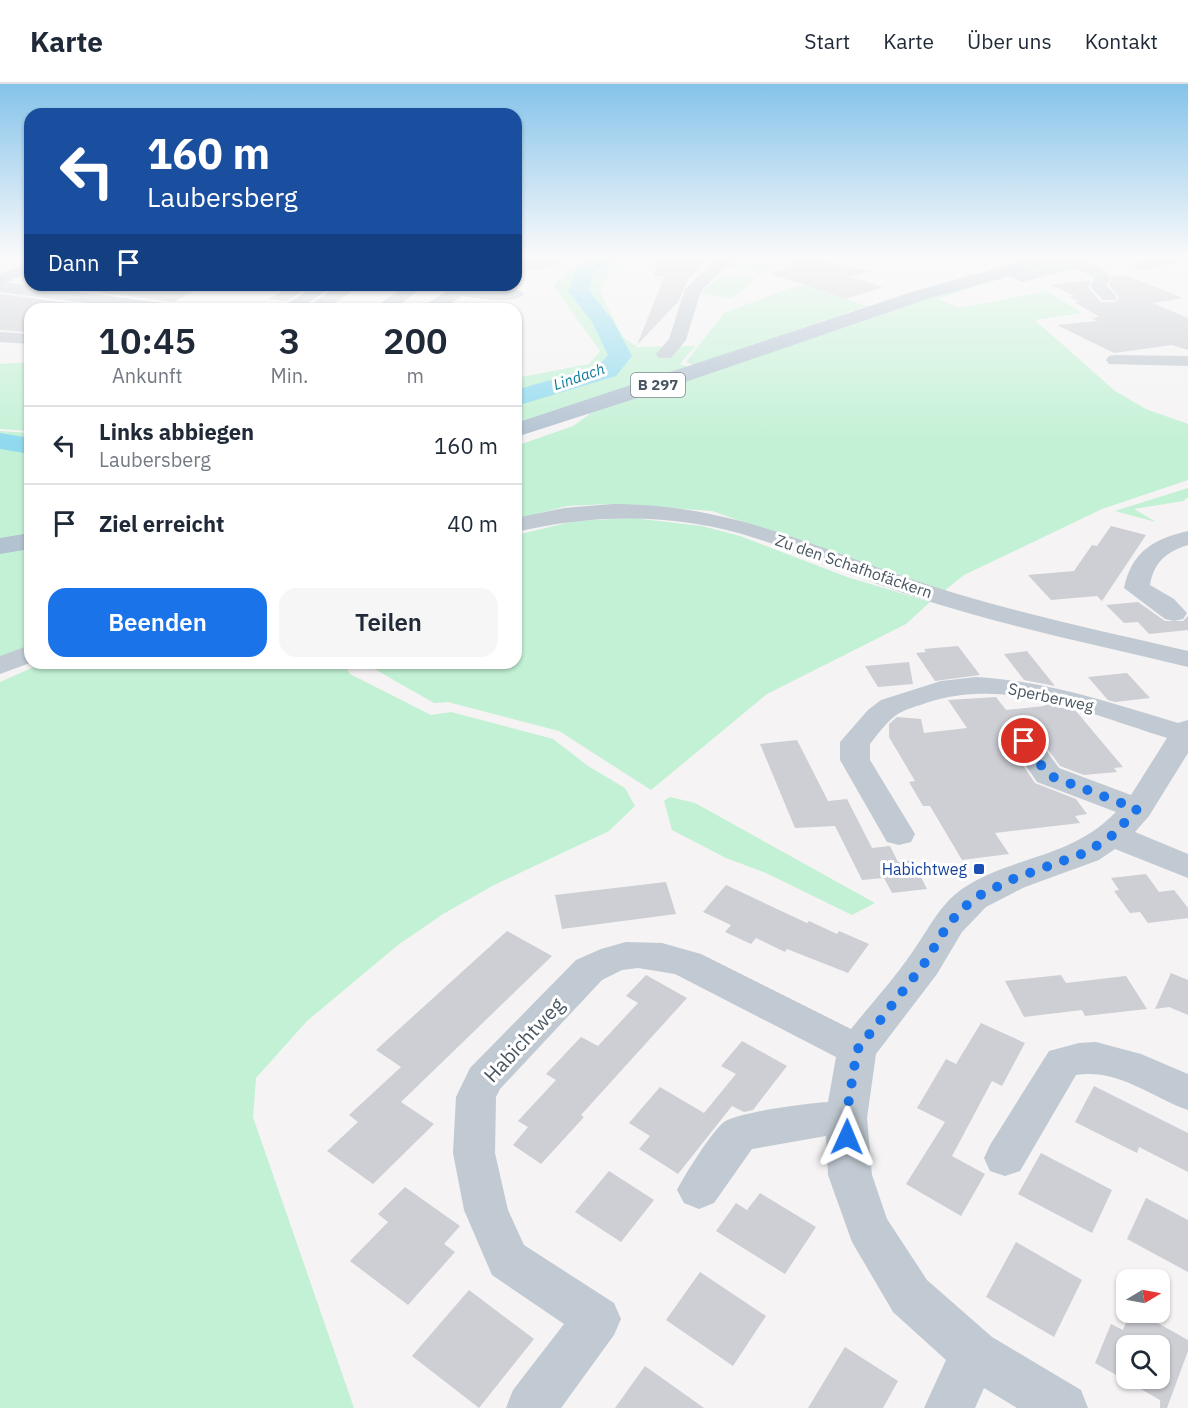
<!DOCTYPE html>
<html lang="de">
<meta charset="utf-8">
<style>
:root{--surface:#fff;--page:#f6f6f7;--text:#1f2937;--muted:#747a83;--line:#e0e1e3;--accent:#1a73e8}
body{margin:0;font-family:"IBM Plex Sans",sans-serif;background:var(--page);color:var(--text);height:100vh;display:flex;flex-direction:column;font-size:22px;white-space:nowrap}
*{box-sizing:border-box;margin:0}
p{font-size:20px;color:var(--muted)}
.icon{flex:none;width:33px;height:33px;fill:none;stroke:currentColor;stroke-width:2;stroke-linecap:round;stroke-linejoin:round}
.map{position:relative;flex:1;overflow:hidden}
.drawer{position:absolute;left:24px;top:219px;width:498px;height:366px;display:flex;flex-direction:column;background:var(--surface);border-radius:18px;box-shadow:0 2px 4px #0004}
.drawer>*{flex:none}
.banner{position:absolute;left:24px;top:24px;width:498px;height:183px;border-radius:18px;box-shadow:0 2px 4px #0004;background:#1a4fa0;color:#fff;overflow:hidden}
.needle{width:39px;rotate:80deg}
.fabs{position:absolute;left:1116px;top:1185px;display:grid;gap:12px}
.fabs a{display:grid;place-items:center;width:54px;height:54px;border-radius:12px;background:var(--surface);box-shadow:0 2px 4px #0004;font-size:30px}
.pin{position:absolute;display:grid;place-items:center;width:51px;height:51px;color:#fff;margin:-26px;border:3px solid #fff;border-radius:50%;box-shadow:0 2px 6px #0007}
.me{position:absolute;width:66px;margin:-33px;rotate:1deg;stroke-linejoin:round;filter:drop-shadow(0 0 4px #0008)}
.turn{display:flex;align-items:center;gap:21px;height:126px;padding:0 24px;font-size:27px}
.turn .icon{width:78px;height:78px;stroke-width:2.5}
.turn b{display:block;font-size:42px;line-height:51px}
.then{display:flex;align-items:center;height:57px;padding:0 24px;background:#0003;gap:12px;font-size:22px}
.eta{display:flex;justify-content:space-evenly;align-items:center;height:102px;text-align:center}
.eta b{font-size:36px;font-weight:600;line-height:42px}
.primary-button{display:flex;gap:12px;margin-top:auto;padding:12px 24px}
.primary-button a{flex:1;height:69px;border-radius:18px;background:var(--accent);color:#fff;font-size:24px;font-weight:600;line-height:69px;text-align:center}
.primary-button a+a{background:var(--page);color:var(--text)}
ul{padding:0;list-style:none}
li{display:flex;align-items:center;gap:18px;height:78px;padding:0 24px;border-top:2px solid var(--line)}
li div{flex:1}
li b{display:block;font-size:22px}
li em{font-style:normal}
header{display:flex;align-items:center;gap:36px;box-sizing:border-box;height:84px;padding:0 30px;background:var(--surface);border-bottom:2px solid var(--line)}
header strong{font-size:28px}
nav{display:flex;gap:33px;margin-inline-start:auto;font-size:21px}
.map>svg:first-child{display:block}
</style>
<header>
<strong>Karte</strong>
<nav><a>Start</a><a>Karte</a><a>Über uns</a><a>Kontakt</a></nav>
</header>
<div class="map">
<svg width="1188" height="1324" viewBox="0 0 1188 1324">
<rect width="100%" height="100%" fill="#f5f3f3"/>
<g fill="#c3f1d5">
<polygon points="592,173 626,173 600,201 604,217 623,253 637,263 695,262 680,280 694,285 516,340 516,294 589,280 600,267 554,203 565,187"/>
<polygon points="737,173 787,173 765,190 723,183"/>
<polygon points="725,190 757,194 732,214 699,209"/>
<polygon points="1011,191 937,215 960,224 1047,207 1082,229 1035,236 1115,307 1146,325 1188,340 1188,396 1102,425 964,491 944,507 712,427 609,420 567,422 516,435 516,362 573,342 594,327 932,213"/>
<polygon points="796,202 805,202 867,222 693,281 686,278 724,229"/>
<polygon points="30,278 30,347 0,345 0,280"/>
<polygon points="0,347 30,349 30,451 0,456"/>
<polygon points="1188,404 1188,413 1183,417 1134,425 1156,438 1115,427"/>
<polygon points="633,434 702,442 740,452 847,493 930,518 906,540 767,610 651,706 559,647 448,618 434,619 364,579 516,579 516,451 575,437"/>
<polygon points="30,464 30,562 0,575 0,469"/>
<polygon points="43,579 344,579 350,590 431,631 451,628 553,655 588,682 625,704 635,722 609,747 494,801 443,830 398,861 307,937 256,994 253,1033 354,1324 0,1324 0,598"/>
<polygon points="670,713 695,719 875,819 852,831 766,789 726,774 672,746 664,717"/>
</g>
<g fill="none" stroke-linecap="round" stroke-linejoin="round">
<g fill="#90daee" fill-rule="evenodd">
<polygon points="593,173 617,173 593,190 589,206 613,237 632,272 616,292 516,322 516,306 598,282 608,271 592,238 568,207 577,183"/>
<polygon points="0,349 30,354 30,370 0,365"/>
</g>
</g>
<g fill="#cdcfd5" fill-rule="evenodd">
<polygon points="659,173 708,173 689,194 678,218 637,261 664,193 653,192"/>
<polygon points="804,173 871,187 850,193 883,203 846,215 771,190"/>
<polygon points="1126,191 1183,214 1153,219 1188,234 1188,266 1172,261 1114,269 1057,241 1097,237 1091,234 1100,233 1074,218 1079,218 1070,213 1075,212 1051,201 1091,196 1088,204 1101,218 1115,218 1119,213 1109,201 1112,193"/>
<polygon points="41,201 172,201 199,204 174,218"/>
<polygon points="292,201 312,201 287,217 269,215"/>
<polygon points="337,202 357,204 330,222 311,220"/>
<polygon points="0,210 115,225 30,225 30,248 0,246"/>
<polygon points="1111,442 1146,451 1102,517 1097,512 1051,516 1028,491 1074,487 1092,461 1097,462"/>
<polygon points="1138,518 1165,537 1183,537 1188,532 1188,546 1149,550 1138,538 1124,539 1106,521"/>
<polygon points="958,562 980,591 935,597 916,569 926,568 924,565"/>
<polygon points="1027,567 1055,602 1024,596 1004,570"/>
<polygon points="909,578 913,600 878,603 865,582"/>
<polygon points="1127,589 1150,614 1115,618 1108,616 1088,593"/>
<polygon points="996,613 1006,626 1045,622 1042,619 1076,627 1123,683 1114,684 1117,688 1084,691 1060,682 1036,649 1025,646 1012,649 1007,658 1035,699 1076,715 1087,730 1075,732 1080,739 995,749 1009,770 962,776 930,722 923,722 909,698 915,697 889,653 889,640 897,633 921,635 924,649 967,644 948,616"/>
<polygon points="797,656 828,717 847,715 872,764 890,762 898,778 912,776 927,805 892,809 884,794 862,796 835,742 795,744 760,660"/>
<polygon points="1146,790 1159,808 1174,806 1188,824 1188,834 1148,839 1140,828 1130,829 1114,807 1119,806 1111,794"/>
<polygon points="666,798 676,830 562,845 555,811"/>
<polygon points="726,801 807,839 809,837 837,850 839,847 869,860 848,889 787,865 785,868 756,854 751,860 725,848 731,841 703,828"/>
<polygon points="507,847 552,872 401,1018 434,1040 373,1100 327,1067 358,1038 349,1031 401,983 376,966"/>
<polygon points="1171,889 1188,896 1188,931 1169,923 1155,925"/>
<polygon points="646,891 687,914 581,1031 584,1033 541,1080 513,1061 528,1043 518,1037 556,996 546,990 581,953 598,962 638,919 626,912"/>
<polygon points="1061,891 1066,899 1126,892 1147,925 1085,932 1082,926 1024,933 1005,897"/>
<polygon points="981,939 1025,959 1002,1002 992,997 952,1072 985,1090 961,1132 906,1100 945,1038 917,1024 946,975 956,980"/>
<polygon points="742,957 787,982 753,1026 744,1028 732,1022 678,1090 639,1065 650,1052 629,1039 660,1003 704,1029 736,990 721,982"/>
<polygon points="1094,1002 1188,1049 1188,1088 1139,1063 1137,1069 1075,1038"/>
<polygon points="1041,1069 1112,1106 1092,1149 1018,1110"/>
<polygon points="609,1087 654,1116 621,1158 575,1128"/>
<polygon points="405,1103 460,1142 444,1160 455,1168 408,1221 350,1177 388,1138 378,1130"/>
<polygon points="760,1109 816,1143 785,1190 716,1147 736,1119 747,1126"/>
<polygon points="1146,1114 1188,1136 1188,1188 1127,1155"/>
<polygon points="1016,1158 1082,1196 1054,1253 986,1213"/>
<polygon points="700,1188 766,1232 733,1282 666,1236"/>
<polygon points="469,1206 534,1255 479,1324 412,1272"/>
<path d="M1130,1228H1138L1188,1256V1267L1167,1324H1160V1316L1095,1279L1111,1240L1123,1246ZM1126,1262H1160V1294H1126Z"/>
<polygon points="845,1263 898,1297 883,1324 808,1324"/>
<polygon points="645,1282 704,1324 615,1324"/>
</g>
<g fill="none" stroke-linecap="round" stroke-linejoin="round">
<g fill="#c1cad2" fill-rule="evenodd">
<polygon points="550,173 569,173 554,183 516,188 516,178"/>
<polygon points="719,173 735,173 701,207 686,256 671,274 659,274 656,270 669,255 685,205"/>
<path d="M1060,173C1076,173 1103,178 1111,195L1106,201L1117,213L1115,216H1103L1090,202L1095,194L1076,184L1022,198L1010,192L1012,189L1064,177Z"/>
<polygon points="1159,173 1187,173 1185,176 1142,187 1134,182 1137,179"/>
<polygon points="0,198 171,220 179,225 133,225 0,208"/>
<polygon points="316,201 335,201 299,225 279,225"/>
<polygon points="407,201 425,201 402,219 414,221 416,225 382,225 380,222 382,218"/>
<path d="M457,201H476L474,204C488,207 515,200 524,210C514,221 476,214 462,212L442,225H424L426,220Z"/>
<polygon points="0,248 30,250 30,260 0,258"/>
<polygon points="1115,271 1188,272 1188,282 1109,280 1106,276 1109,272"/>
<path d="M612,420C736,420 819,466 932,502C1016,529 1102,547 1188,567V583C1097,561 1004,542 915,513C862,496 811,472 758,455C679,429 597,429 516,448V434L564,424Z"/>
<path d="M1188,447V461C1166,468 1154,478 1150,501L1174,515L1187,529L1183,535L1174,537L1165,535L1124,504C1132,467 1154,455 1188,447Z"/>
<polygon points="30,561 30,579 0,590 0,572"/>
<path d="M976,593C1047,597 1111,619 1178,639L1188,636V669L1149,732L1135,748L1188,770V794L1115,765L1099,776L1025,803L986,823L962,848L937,890L876,970L867,1034L872,1091L887,1135L927,1196L992,1253L1081,1306L1088,1324H1017L984,1304L975,1324H924L946,1276L893,1228L852,1158L828,1091L826,1052L752,1065L714,1119L699,1125L684,1119L677,1106C684,1092 712,1047 724,1038C737,1028 810,1019 828,1018L836,973L675,890L638,884L622,886L602,896L500,1005L496,1013L495,1069L508,1126L524,1161L614,1219L621,1235L614,1251L561,1324H506L513,1306L564,1240L492,1191L464,1126L453,1069L456,1013L470,984L576,876L601,865L626,858L662,859L701,870L851,945C871,920 893,896 911,870C927,848 939,821 962,805C1012,771 1069,776 1116,728L1037,698L1009,657L1013,651L1024,648L1035,651L1059,684L1131,711L1167,654C1092,631 1009,593 929,618C918,622 904,625 895,632C885,640 878,650 870,660V676L915,750L911,758L899,761L887,758L840,676V658L868,626L881,616L941,597Z"/>
<path d="M1096,958L1141,970L1188,990V1026C1151,1013 1118,984 1076,991L1020,1087L1005,1092L990,1087L984,1074L990,1061L1049,967L1079,959Z"/>
</g>
<g fill="#b3c2d1" fill-rule="evenodd">
<polygon points="1037,173 1066,173 1064,177 927,215 659,307 516,353 516,339 915,207"/>
<polygon points="30,177 30,188 0,201 0,190"/>
<polygon points="30,449 30,465 0,470 0,454"/>
</g>
</g>
<linearGradient id="sky" x2="0" y2="1"><stop stop-color="#85c3ea"/><stop offset="0.48" stop-color="#fafafa"/><stop offset="1" stop-color="#fafafa" stop-opacity="0"/></linearGradient>
<rect width="1188" height="359" fill="url(#sky)"/>
<g fill="none" stroke-linecap="round" stroke-linejoin="round">
<polyline stroke="#1a73e8" stroke-width="10" stroke-dasharray="0 18" points="847,1053 846,1034 857,966 924,880 949,839 974,814 1013,795 1087,768 1113,751 1137,725 1048,691 1024,657"/>
</g>
<rect fill="#1a4fb4" stroke="#fff" stroke-width="2" x="973" y="779" width="12" height="12" rx="3"/>
<g text-anchor="middle" stroke-width="6" stroke-linejoin="round" paint-order="stroke">
<g font-size="15" font-style="italic" fill="#0c7c9b" stroke="#fff">
<text transform="translate(579 293) rotate(-19)" y="5">Lindach</text>
</g>
<rect fill="#fff" stroke="#808990" stroke-width="1.5" x="631" y="289" width="54" height="24" rx="4.5"/>
<g font-size="15" font-weight="bold" fill="#4a5661">
<text x="658" y="306">B 297</text>
</g>
<g font-size="16" fill="#4a5661" stroke="#fff">
<text transform="translate(854 482) rotate(19)" y="6">Zu den Schafhofäckern</text>
<text transform="translate(1051 613) rotate(12)" y="6">Sperberweg</text>
</g>
<g font-size="16" fill="#164399" stroke="#fff" text-anchor="end">
<text x="967" y="791">Habichtweg</text>
</g>
<g font-size="20" fill="#4a5661" stroke="#fff">
<text transform="translate(524 956) rotate(-47)" y="7">Habichtweg</text>
</g>
</g>
</svg>
<div class="fabs">
<a><svg class="needle" viewBox="-14 -14 28 28"><path d="M0-13l5 13h-10z" fill="#e53935"/><path d="M0 13l5-13h-10z" fill="#747a83"/></svg></a>
<a><svg class="icon" aria-label="search" viewBox="0 0 24 24"><circle cx="10" cy="10" r="6"/><path d="M15 15l6 6"/></svg></a>
</div>
<div class="pin" style="left:1024px;top:657px;background:#d93025"><svg class="icon" aria-label="arrive" viewBox="0 0 24 24"><path d="M6 21V4h12l-3 4 3 4H6"/></svg></div>
<svg class="me" style="left:847px;top:1053px" viewBox="-20 -20 40 40"><path d="M0-17L14 15 0 8-14 15z" fill="#1a73e8" stroke="#fff" stroke-width="4"/></svg>
<div class="banner">
<div class="turn"><svg class="icon" aria-label="left" viewBox="0 0 24 24"><path d="M17 20v-9H6M10 6l-5 5 5 5"/></svg><div><b>160 m</b>Laubersberg</div></div>
<div class="then">Dann<svg class="icon" aria-label="arrive" viewBox="0 0 24 24"><path d="M6 21V4h12l-3 4 3 4H6"/></svg></div>
</div>
<section class="drawer">
<div class="eta">
<div><b>10:45</b><p>Ankunft</p></div>
<div><b>3</b><p>Min.</p></div>
<div><b>200</b><p>m</p></div>
</div>
<ul>
<li><svg class="icon" aria-label="left" viewBox="0 0 24 24"><path d="M17 20v-9H6M10 6l-5 5 5 5"/></svg><div><b>Links abbiegen</b><p>Laubersberg</p></div><em>160 m</em></li>
<li><svg class="icon" aria-label="arrive" viewBox="0 0 24 24"><path d="M6 21V4h12l-3 4 3 4H6"/></svg><div><b>Ziel erreicht</b></div><em>40 m</em></li>
</ul>
<div class="primary-button"><a>Beenden</a><a>Teilen</a></div>
</section>
</div>
